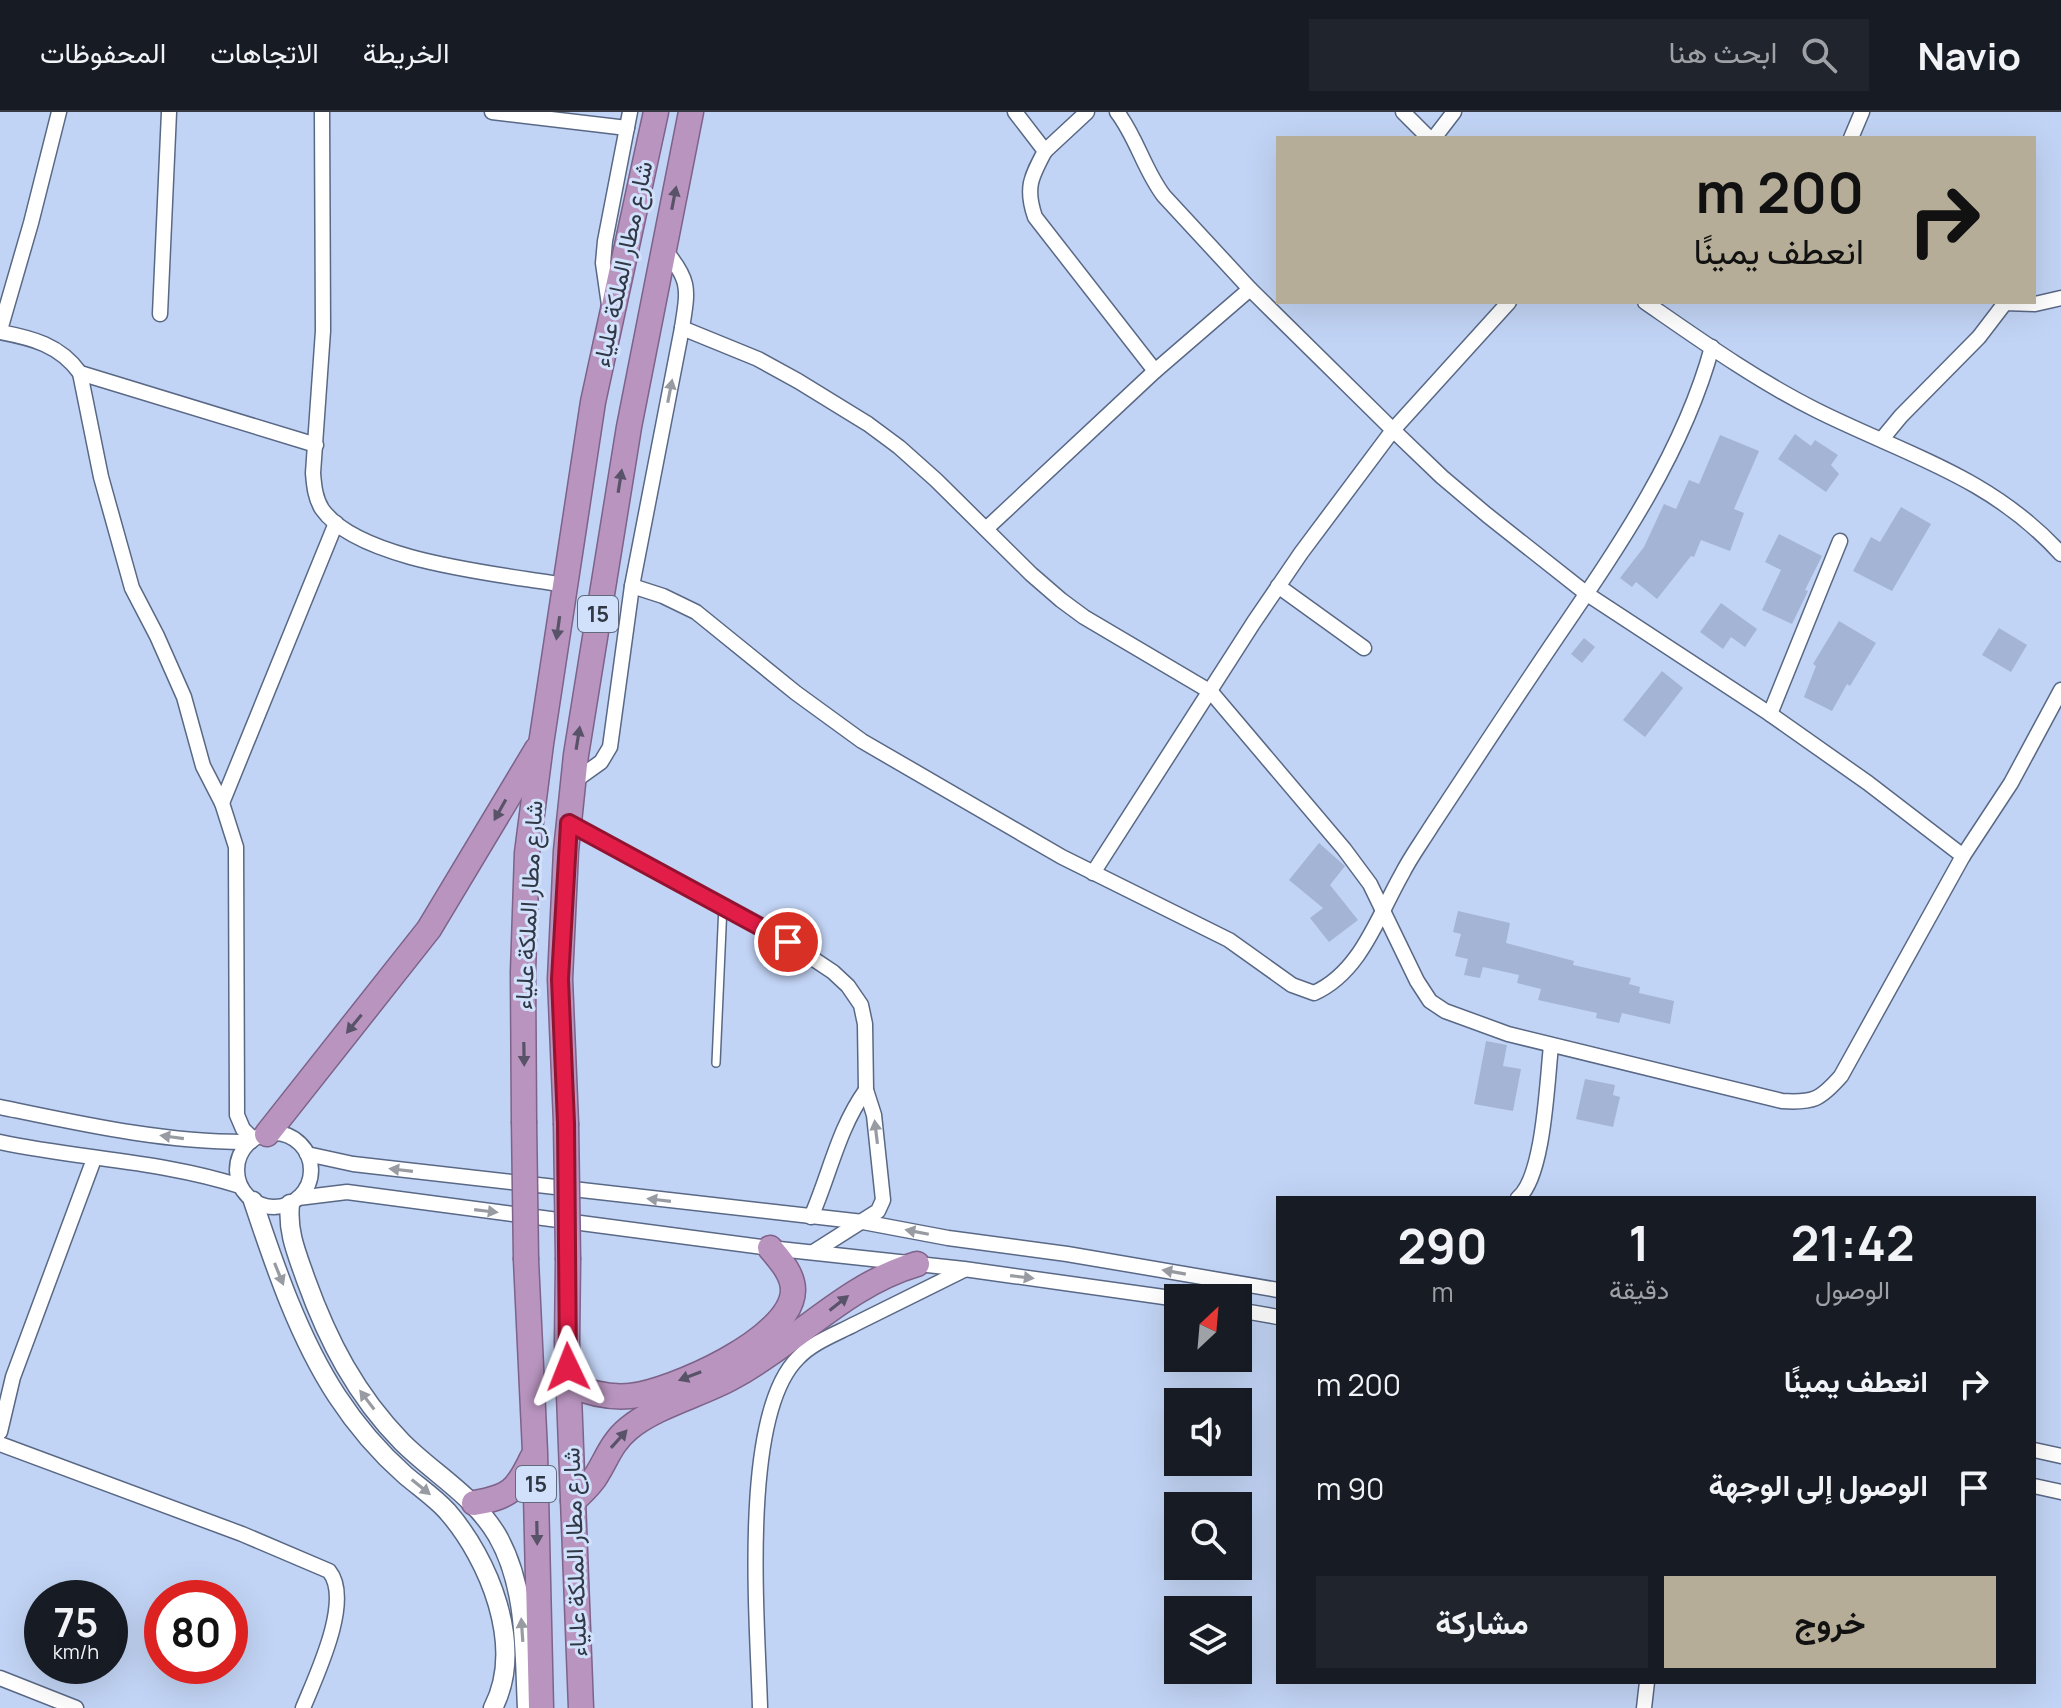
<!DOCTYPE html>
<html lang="ar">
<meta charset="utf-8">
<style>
:root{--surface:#171b24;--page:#20242c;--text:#f1f3f6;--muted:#9ea1a6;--line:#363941;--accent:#b6ad99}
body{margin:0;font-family:Manrope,Vazirmatn,sans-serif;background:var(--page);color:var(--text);direction:rtl;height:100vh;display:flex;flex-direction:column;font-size:30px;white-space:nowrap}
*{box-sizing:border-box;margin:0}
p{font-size:26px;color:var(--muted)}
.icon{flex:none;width:44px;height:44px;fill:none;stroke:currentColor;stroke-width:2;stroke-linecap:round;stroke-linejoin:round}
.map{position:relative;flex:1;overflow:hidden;direction:ltr}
.details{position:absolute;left:1276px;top:1084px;width:760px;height:488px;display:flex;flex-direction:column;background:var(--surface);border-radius:0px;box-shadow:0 8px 32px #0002;direction:rtl}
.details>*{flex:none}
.top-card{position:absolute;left:1276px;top:24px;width:760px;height:168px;border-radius:0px;box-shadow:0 8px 32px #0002;direction:rtl;background:#b6ad99;color:#111;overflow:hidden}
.needle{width:52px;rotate:26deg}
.fabs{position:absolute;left:1164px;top:1172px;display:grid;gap:16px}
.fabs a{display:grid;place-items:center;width:88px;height:88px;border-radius:0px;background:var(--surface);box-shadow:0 8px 32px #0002;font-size:40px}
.speed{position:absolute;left:24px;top:1468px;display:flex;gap:16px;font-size:40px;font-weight:700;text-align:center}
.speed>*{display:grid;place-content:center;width:104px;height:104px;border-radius:50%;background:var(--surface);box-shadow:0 8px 32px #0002;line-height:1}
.speed small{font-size:20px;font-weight:400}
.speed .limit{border:12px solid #d22;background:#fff;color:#111}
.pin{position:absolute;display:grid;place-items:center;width:68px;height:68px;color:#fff;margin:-34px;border:4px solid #fff;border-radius:50%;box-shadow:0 2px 8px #0007}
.me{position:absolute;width:88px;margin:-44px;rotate:358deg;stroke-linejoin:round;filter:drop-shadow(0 0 6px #0008)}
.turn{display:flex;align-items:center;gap:28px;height:168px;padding:0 40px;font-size:36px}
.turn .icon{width:104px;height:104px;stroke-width:2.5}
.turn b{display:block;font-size:56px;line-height:68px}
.eta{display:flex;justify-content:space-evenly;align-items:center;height:136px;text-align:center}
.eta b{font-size:48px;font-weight:700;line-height:56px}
.action{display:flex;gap:16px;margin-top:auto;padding:16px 40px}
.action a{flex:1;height:92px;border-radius:0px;background:var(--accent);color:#111;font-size:32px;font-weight:700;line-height:92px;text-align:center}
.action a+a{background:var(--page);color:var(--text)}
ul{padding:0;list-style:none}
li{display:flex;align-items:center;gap:24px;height:104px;padding:0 40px}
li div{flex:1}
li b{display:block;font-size:30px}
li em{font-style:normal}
header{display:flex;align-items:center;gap:48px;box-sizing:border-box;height:112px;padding:0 40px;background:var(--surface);border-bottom:2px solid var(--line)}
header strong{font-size:38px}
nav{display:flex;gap:44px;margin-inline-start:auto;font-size:28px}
.search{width:560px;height:72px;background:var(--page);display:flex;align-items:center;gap:20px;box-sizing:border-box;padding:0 28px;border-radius:0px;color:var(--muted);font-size:30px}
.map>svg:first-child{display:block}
</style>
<header>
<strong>Navio</strong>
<div class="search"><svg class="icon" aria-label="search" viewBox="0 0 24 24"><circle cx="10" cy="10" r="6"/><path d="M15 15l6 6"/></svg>ابحث هنا</div>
<nav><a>الخريطة</a><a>الاتجاهات</a><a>المحفوظات</a></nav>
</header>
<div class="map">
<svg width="2061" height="1596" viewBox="0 0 2061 1596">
<rect width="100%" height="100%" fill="#c2d4f5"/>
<g fill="#a3b4d4">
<polygon points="1795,322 1811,334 1815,328 1838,343 1831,353 1839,362 1826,380 1778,347"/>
<polygon points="1720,323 1759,339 1734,397 1744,401 1730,439 1701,428 1694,445 1691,444 1657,487 1636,470 1632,475 1620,466 1644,435 1664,392 1676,397 1689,368 1699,372"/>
<polygon points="1901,395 1931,412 1892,479 1853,459 1871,425 1880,430"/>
<polygon points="1779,422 1822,444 1805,478 1808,479 1792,512 1762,498 1781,458 1765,450"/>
<polygon points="1721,491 1757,517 1745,535 1731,525 1723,537 1700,520"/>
<polygon points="1839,509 1876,531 1850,574 1847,572 1832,599 1804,585 1816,554 1813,552"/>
<polygon points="1999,516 2027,533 2011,560 1982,543"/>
<polygon points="1584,526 1595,535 1582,551 1571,542"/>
<polygon points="1662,559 1683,576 1645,625 1623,608"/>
<polygon points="1319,731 1345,754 1330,773 1358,808 1329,830 1310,806 1323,796 1289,768"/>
<polygon points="1458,799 1510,811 1506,831 1574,849 1573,853 1631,866 1629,872 1640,875 1639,881 1674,889 1670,912 1622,901 1619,911 1596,906 1597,901 1538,888 1541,877 1517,871 1519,863 1483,855 1480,866 1464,863 1468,847 1455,844 1461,822 1453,820"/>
<polygon points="1486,929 1507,933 1503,954 1521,957 1513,999 1474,992"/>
<polygon points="1585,967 1615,973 1613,983 1620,985 1613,1015 1576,1007"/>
</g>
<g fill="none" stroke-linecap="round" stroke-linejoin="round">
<defs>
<polyline id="service" points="716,951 723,793"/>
<g id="minor">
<path d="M322,0L323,219L313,361C314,373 315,386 322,397C359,450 502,462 564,473"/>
<polyline points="492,0 627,16"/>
<polyline points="1015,0 1045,39 1087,0"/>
<path d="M1117,0C1137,26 1144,58 1164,84L1250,177L1393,318L1442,365L1487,403L1587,482L1770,602L1868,671L1963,744"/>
<polyline points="1403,0 1429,26"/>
<polyline points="1434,26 1454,0"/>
<polyline points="1851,26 1862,0"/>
<path d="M1045,39C1031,65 1025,76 1035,105L1155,259"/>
<path d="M1645,190C1700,228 1756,268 1816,298C1906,343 1990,364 2061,442"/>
<polyline points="609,193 603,151 605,129 630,0"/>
<polyline points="160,202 169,0"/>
<path d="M682,216L758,247L798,269L868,312L899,335L936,368L1031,462L1061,488L1084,505L1211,580L1344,737L1370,772L1417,869L1430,889L1445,899L1508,922L1782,989C1813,991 1820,988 1841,964L1963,744L2011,671L2061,578"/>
<polyline points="0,218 31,111 59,0"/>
<path d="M0,220C32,226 60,233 80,261L316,333"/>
<polyline points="80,261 101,365 132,476 157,524 184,585 203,654 222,691 236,735 237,1003 243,1017 253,1027"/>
<polyline points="1882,327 1901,304 1979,225 2005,191 2035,192 2061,186"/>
<polyline points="986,417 1155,259 1250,177"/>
<path d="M632,474L663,484L696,500L796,581L862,629L1062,745L1229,828L1292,873L1314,881C1361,860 1378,804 1402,762C1410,746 1421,731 1431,715C1472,653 1513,590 1555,528C1617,437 1683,342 1712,235"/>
<polyline points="1278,474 1364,536"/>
<polyline points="1770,602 1840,429"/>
<path d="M573,670L601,650L610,635L632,474L682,216C688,177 691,169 664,137"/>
<polyline points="222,691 336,411"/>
<polyline points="569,711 788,830 833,860 848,874 861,893 865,912 866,978 874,1003 883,1088 878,1099 815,1139"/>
<polyline points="1093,761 1254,510 1301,441 1393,318 1509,190"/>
<path d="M0,995C82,1012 166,1031 250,1030"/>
<circle cx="274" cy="1058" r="37"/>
<path d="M0,1030C80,1047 163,1049 240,1074"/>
<polyline points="307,1042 353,1052 863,1110 948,1126 1067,1142 1278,1178"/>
<polyline points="298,1086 347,1080 770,1136 964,1157 1178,1187"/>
<path d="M1518,1086C1544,1065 1547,969 1551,934"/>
<path d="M811,1105C830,1062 838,1017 866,978"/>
<polyline points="1238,1198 1278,1205"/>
<polyline points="0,1320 13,1265 94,1047"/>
<path d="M0,1332L242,1422L329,1459C353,1488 316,1564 303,1596"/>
<polyline points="2034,1338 2061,1344"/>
<polyline points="2034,1374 2061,1380"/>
<polyline points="0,1566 76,1596"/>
<path d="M760,1596C758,1515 739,1304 798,1246C813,1230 836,1222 855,1212C891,1194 928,1176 964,1158"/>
<polyline points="1644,1596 1647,1570"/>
</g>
<g id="tertiary">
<path d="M253,1089C275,1155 299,1226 337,1284C356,1313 379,1340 405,1363C419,1375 434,1385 447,1399C489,1447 525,1534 493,1596"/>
<path d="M290,1092C287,1120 297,1142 306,1168C328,1229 356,1283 402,1330C434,1362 473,1383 497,1423C527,1475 524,1538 527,1596"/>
</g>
<g id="trunk">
<polyline points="524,1009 523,860 527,741 541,632 593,290 656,0"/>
<polyline points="566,1011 560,867 566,739 576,643 629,315 691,0"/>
<polyline points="267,1022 429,817 537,637"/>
<polyline points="526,1148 535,1340 541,1596"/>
<polyline points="568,1148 567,1231 581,1596"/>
<path d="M570,1273C589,1281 608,1286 630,1284C670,1280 793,1227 793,1178C793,1162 780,1148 770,1136"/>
<path d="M573,1389C581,1382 588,1375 594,1367C606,1349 611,1331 628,1317C655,1294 700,1283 731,1266C796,1231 845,1173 917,1152"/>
<path d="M474,1391C510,1385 517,1378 532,1346"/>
</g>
</defs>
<use href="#service" stroke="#596885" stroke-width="10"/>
<use href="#minor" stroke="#596885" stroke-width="17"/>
<use href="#tertiary" stroke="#596885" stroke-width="21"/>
<use href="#trunk" stroke="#7d6289" stroke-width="27"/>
<use href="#service" stroke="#fff" stroke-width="7"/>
<use href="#minor" stroke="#fff" stroke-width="14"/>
<use href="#tertiary" stroke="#fff" stroke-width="18"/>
<use href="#trunk" stroke="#b894be" stroke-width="24"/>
<defs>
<g id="trunk-bridge">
<polyline points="524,1009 526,1148"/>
<polyline points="566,1011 568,1148"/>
</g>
</defs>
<use href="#trunk-bridge" stroke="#7d6289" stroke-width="27" stroke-linecap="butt"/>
<use href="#trunk-bridge" stroke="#b894be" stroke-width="24"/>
</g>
<defs><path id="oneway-solid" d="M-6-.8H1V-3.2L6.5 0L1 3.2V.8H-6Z" transform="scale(2)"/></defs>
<g fill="#595369">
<use href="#oneway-solid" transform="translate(674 86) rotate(-79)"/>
<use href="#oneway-solid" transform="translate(620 369) rotate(-81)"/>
<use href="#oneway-solid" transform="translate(558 516) rotate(98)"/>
<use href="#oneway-solid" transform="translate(578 626) rotate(-81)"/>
<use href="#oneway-solid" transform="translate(500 698) rotate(119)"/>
<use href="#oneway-solid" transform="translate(354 912) rotate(129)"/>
<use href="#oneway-solid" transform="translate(524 942) rotate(89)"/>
<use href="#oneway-solid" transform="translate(839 1191) rotate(-38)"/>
<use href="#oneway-solid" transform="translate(690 1264) rotate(159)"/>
<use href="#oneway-solid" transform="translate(619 1327) rotate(-48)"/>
<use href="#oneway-solid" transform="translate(537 1421) rotate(89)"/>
</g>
<g fill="#989ba2">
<use href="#oneway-solid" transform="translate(670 279) rotate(-79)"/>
<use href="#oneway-solid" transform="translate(876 1020) rotate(-97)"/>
<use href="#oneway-solid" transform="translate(172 1025) rotate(-172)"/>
<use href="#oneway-solid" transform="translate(401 1058) rotate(-173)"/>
<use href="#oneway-solid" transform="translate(659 1088) rotate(-173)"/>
<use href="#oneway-solid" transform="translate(486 1099) rotate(7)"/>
<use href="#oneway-solid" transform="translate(917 1120) rotate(-169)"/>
<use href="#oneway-solid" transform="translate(1174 1160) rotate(-170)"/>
<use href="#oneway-solid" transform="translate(279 1162) rotate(68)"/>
<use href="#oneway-solid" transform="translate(1022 1165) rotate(7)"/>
<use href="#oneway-solid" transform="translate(367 1288) rotate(-127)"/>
<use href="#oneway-solid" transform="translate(421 1375) rotate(39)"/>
<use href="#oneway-solid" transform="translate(522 1518) rotate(-94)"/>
</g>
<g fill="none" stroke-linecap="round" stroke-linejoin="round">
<defs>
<polyline id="route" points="568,1255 566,1011 560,867 569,711 788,830"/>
</defs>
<use href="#route" stroke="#92132f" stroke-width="20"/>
<use href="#route" stroke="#e11d48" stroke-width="14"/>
</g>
<g text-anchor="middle" stroke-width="6" stroke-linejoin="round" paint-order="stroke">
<g fill="#d2e1fb" stroke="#616a7c" stroke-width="2">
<rect x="578" y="484" width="40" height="36" rx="6"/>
<rect x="516" y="1354" width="40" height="36" rx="6"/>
</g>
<g font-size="22" font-weight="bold" fill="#303745">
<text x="598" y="510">15</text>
<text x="536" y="1380">15</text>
</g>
<g font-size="24" fill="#303745" stroke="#d2e1fb">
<text transform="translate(623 152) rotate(-78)" y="8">شارع مطار الملكة علياء</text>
<text transform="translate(529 793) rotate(-87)" y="8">شارع مطار الملكة علياء</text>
<text transform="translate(575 1440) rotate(-92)" y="8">شارع مطار الملكة علياء</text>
</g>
</g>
</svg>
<div class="fabs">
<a><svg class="needle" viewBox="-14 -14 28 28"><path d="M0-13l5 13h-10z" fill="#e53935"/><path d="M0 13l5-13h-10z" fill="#9ea1a6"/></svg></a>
<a><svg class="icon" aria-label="sound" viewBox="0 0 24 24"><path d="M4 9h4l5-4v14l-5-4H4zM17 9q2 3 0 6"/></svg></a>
<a><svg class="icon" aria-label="search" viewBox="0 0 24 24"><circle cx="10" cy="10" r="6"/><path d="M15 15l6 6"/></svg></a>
<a><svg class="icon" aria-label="layers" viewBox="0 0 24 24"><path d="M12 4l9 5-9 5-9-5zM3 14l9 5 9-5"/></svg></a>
</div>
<div class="speed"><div>75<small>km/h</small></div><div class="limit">80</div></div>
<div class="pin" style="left:788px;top:830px;background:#d93025"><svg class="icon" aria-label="arrive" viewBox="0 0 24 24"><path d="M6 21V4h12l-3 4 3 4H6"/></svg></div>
<svg class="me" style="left:568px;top:1255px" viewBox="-20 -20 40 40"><path d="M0-17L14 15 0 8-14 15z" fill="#e11d48" stroke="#fff" stroke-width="4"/></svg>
<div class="top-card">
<div class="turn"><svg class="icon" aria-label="right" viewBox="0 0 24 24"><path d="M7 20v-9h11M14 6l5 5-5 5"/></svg><div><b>200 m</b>انعطف يمينًا</div></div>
</div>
<section class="details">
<div class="eta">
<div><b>21:42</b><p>الوصول</p></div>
<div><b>1</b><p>دقيقة</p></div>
<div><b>290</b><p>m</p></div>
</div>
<ul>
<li><svg class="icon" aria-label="right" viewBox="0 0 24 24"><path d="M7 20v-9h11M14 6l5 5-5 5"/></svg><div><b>انعطف يمينًا</b></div><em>200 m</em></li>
<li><svg class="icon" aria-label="arrive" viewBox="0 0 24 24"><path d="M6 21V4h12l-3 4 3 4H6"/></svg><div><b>الوصول إلى الوجهة</b></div><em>90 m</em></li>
</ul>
<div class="action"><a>خروج</a><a>مشاركة</a></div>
</section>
</div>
